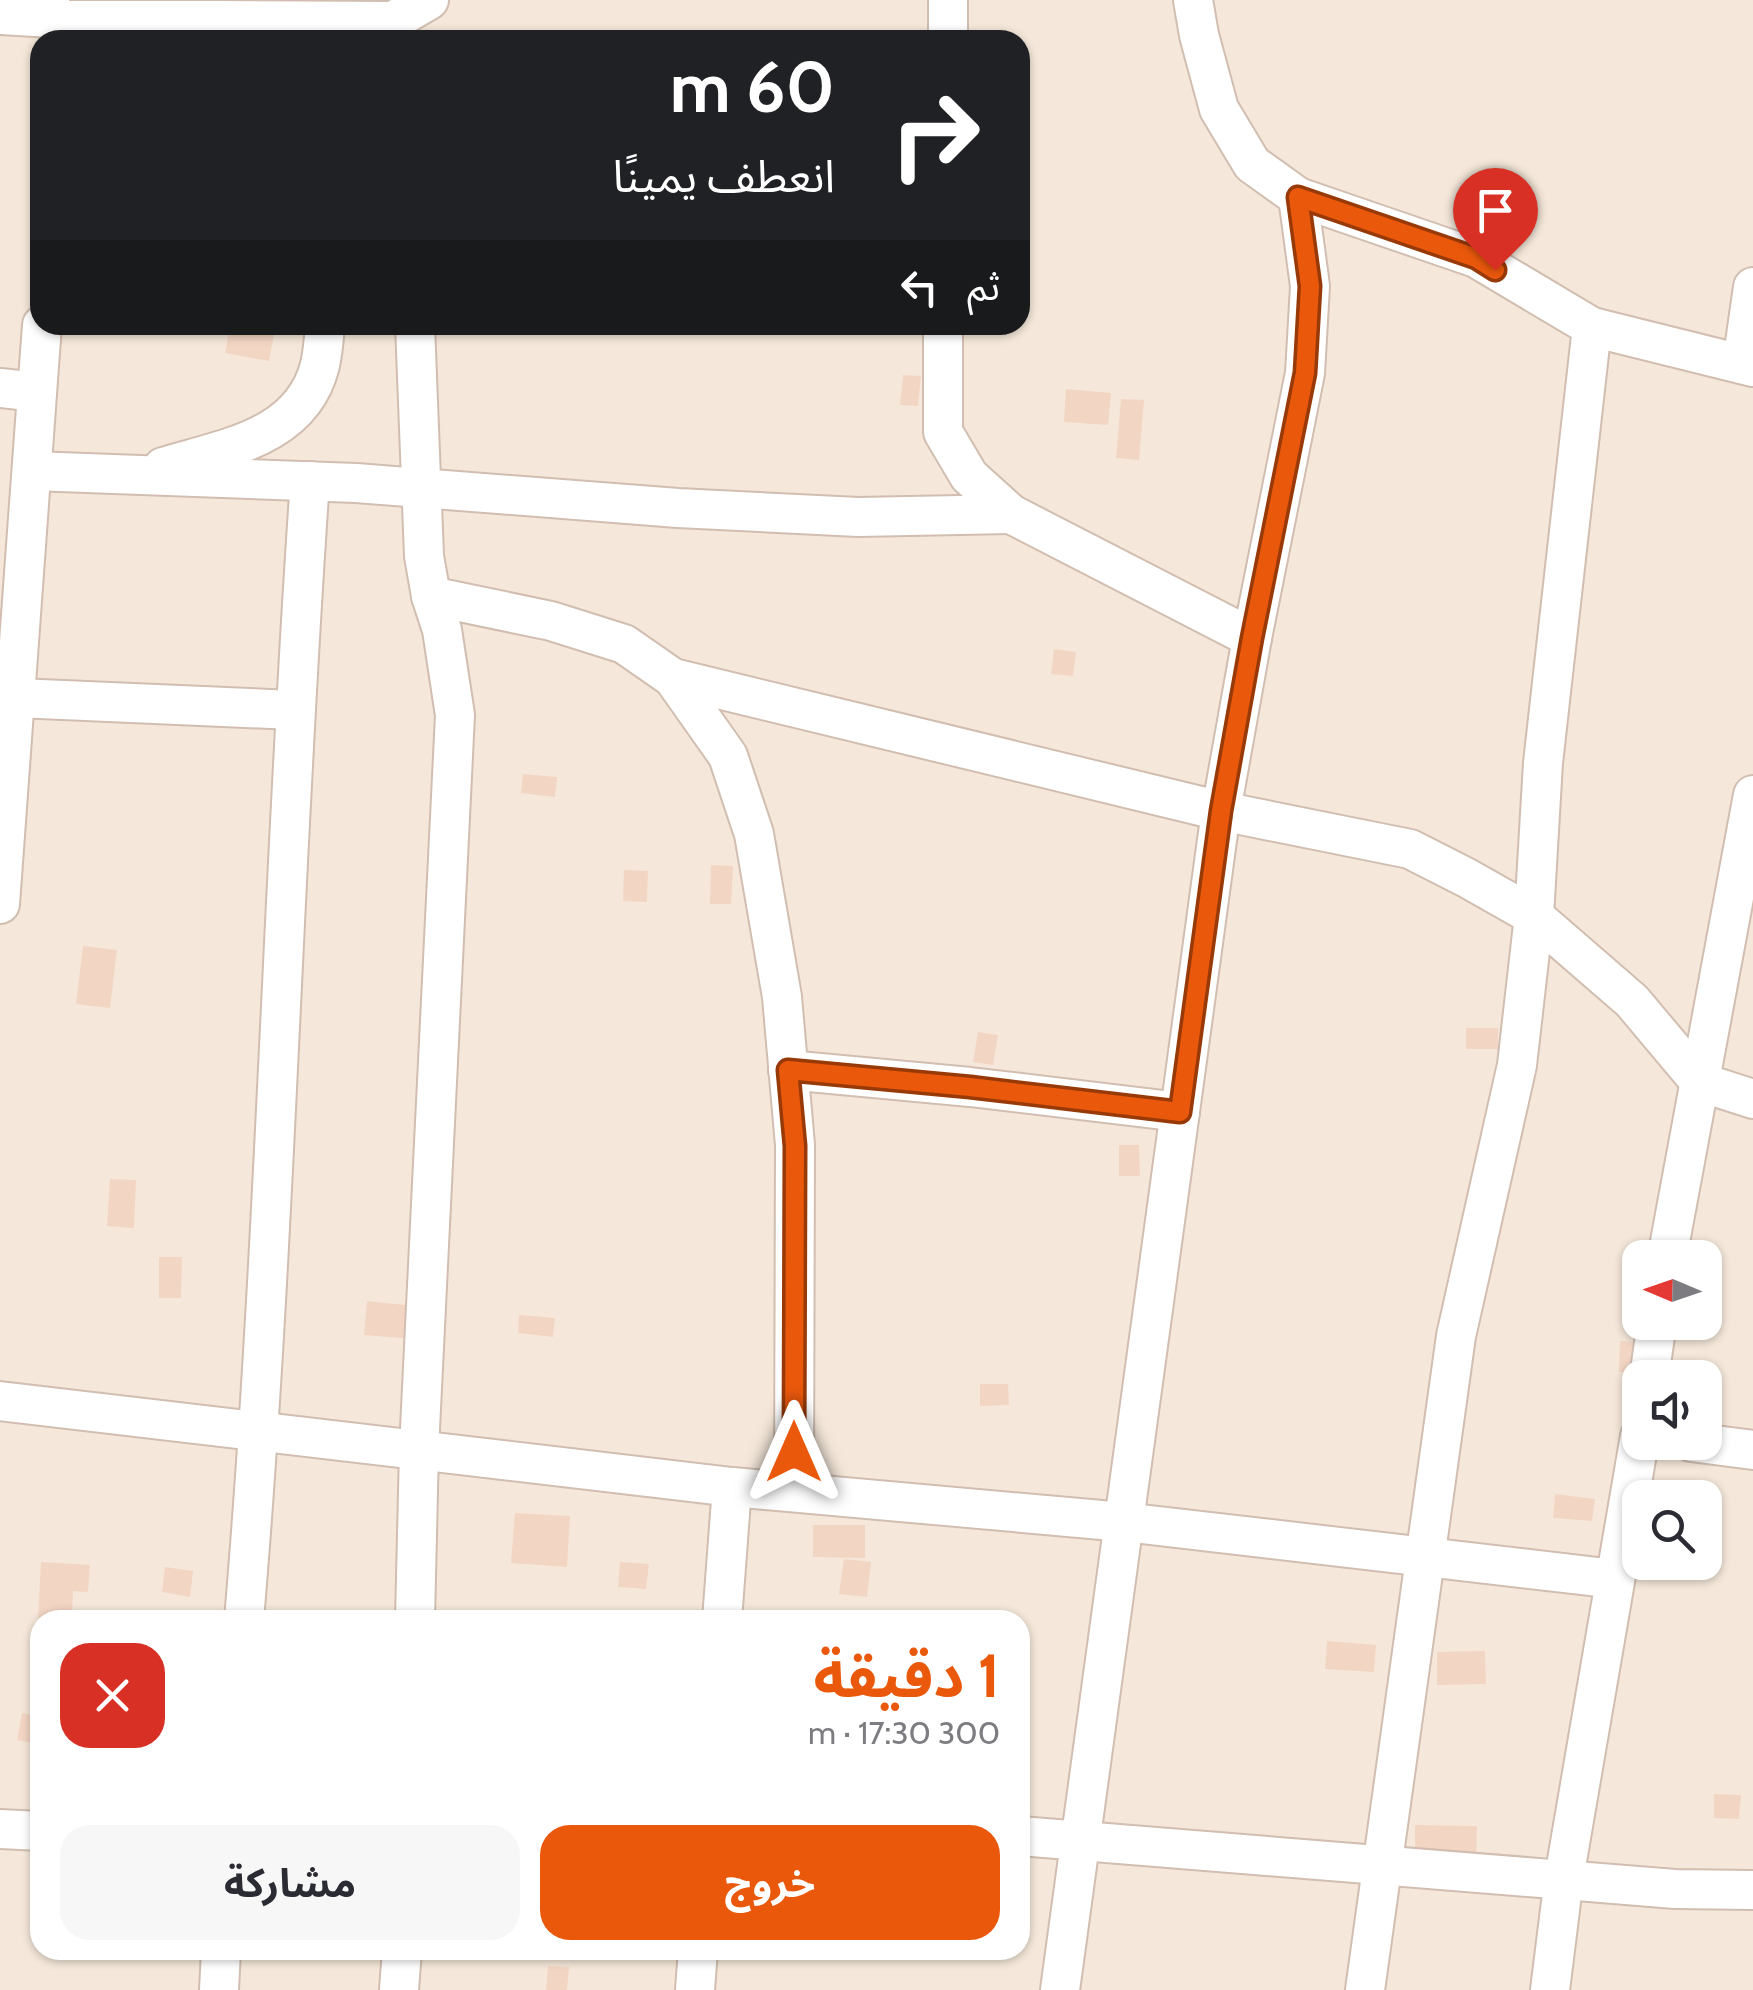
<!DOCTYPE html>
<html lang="ar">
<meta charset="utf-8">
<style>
:root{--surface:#fff;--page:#f7f7f7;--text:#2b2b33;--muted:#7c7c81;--accent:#ea580c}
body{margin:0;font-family:Cabin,"Noto Sans Arabic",sans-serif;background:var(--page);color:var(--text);direction:rtl;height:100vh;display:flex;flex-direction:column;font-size:38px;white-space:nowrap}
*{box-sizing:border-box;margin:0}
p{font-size:32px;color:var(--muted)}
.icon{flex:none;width:55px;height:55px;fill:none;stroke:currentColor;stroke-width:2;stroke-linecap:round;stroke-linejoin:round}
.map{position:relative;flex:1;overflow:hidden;direction:ltr}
.side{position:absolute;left:30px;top:1610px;width:1000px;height:350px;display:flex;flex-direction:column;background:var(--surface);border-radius:30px;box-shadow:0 2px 8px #0004;direction:rtl}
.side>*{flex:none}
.guide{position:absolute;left:30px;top:30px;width:1000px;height:305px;border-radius:30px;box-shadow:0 2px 8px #0004;direction:rtl;background:#202124;color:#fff;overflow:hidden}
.needle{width:65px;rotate:272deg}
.fabs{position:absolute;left:1622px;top:1240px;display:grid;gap:20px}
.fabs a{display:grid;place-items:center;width:100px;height:100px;border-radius:20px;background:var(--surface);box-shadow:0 2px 8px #0004;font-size:50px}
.pin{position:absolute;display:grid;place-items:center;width:85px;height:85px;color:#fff;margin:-102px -42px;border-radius:50% 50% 50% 0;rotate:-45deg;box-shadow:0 0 10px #0007}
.pin .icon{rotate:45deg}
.me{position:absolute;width:110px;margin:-55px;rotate:0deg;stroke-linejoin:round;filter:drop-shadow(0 0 8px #0008)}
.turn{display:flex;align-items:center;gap:35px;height:210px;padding:0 30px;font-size:45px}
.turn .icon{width:130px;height:130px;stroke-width:2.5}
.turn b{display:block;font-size:70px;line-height:85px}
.then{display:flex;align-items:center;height:95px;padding:0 30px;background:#0003;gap:20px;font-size:38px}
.round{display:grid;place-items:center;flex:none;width:105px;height:105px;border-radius:30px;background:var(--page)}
.headline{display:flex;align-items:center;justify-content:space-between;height:170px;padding:0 30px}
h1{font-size:60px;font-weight:700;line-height:75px;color:var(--accent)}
.action{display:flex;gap:20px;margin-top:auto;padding:20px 30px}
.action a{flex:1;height:115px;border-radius:30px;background:var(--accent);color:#fff;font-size:40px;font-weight:700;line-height:115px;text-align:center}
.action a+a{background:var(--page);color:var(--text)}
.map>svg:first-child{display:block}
</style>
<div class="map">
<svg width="1753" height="1990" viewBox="0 0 1753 1990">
<rect width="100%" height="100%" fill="#fdf6ec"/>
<path fill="#f5e8da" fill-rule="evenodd" d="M0,0H1753V1990H0ZM40,40H1020V325H40ZM1640,1258H1705V1322H1640ZM1640,1378H1705V1442H1640ZM1640,1498H1705V1562H1640ZM40,1620H1020V1950H40Z"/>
<g fill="#f3d5c3">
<polygon points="230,327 274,334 269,361 225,353"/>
<polygon points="903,375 921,376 918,406 900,405"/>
<polygon points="1066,389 1111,393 1108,425 1064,422"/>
<polygon points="1121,399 1144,400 1139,460 1116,458"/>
<polygon points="1054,649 1076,652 1073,676 1051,674"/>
<polygon points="523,774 557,777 555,797 521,793"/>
<polygon points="711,865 733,866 731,904 710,904"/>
<polygon points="624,870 648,871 647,902 623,901"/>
<polygon points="83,946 117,950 110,1008 76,1004"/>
<rect x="1466" y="1028" width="32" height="21"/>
<polygon points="978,1032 998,1035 993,1065 973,1062"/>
<polygon points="1119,1145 1139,1145 1140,1176 1119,1176"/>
<polygon points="110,1179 136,1180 134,1228 107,1226"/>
<polygon points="159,1257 182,1257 181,1298 159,1298"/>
<polygon points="367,1301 442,1309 438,1341 364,1335"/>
<polygon points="519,1315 555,1318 553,1337 518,1333"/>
<polygon points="1620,1341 1671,1345 1669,1375 1619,1372"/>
<polygon points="980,1384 1008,1384 1009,1405 980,1406"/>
<polygon points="1555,1494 1595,1499 1592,1521 1553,1518"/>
<polygon points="515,1513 570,1516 567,1567 511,1563"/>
<polygon points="813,1525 865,1525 865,1558 813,1557"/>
<polygon points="844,1559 871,1562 867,1597 839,1594"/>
<polygon points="41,1562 90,1565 88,1592 73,1591 72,1619 38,1618"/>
<polygon points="620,1562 649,1564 646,1589 618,1587"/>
<polygon points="165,1567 193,1571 190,1597 162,1592"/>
<polygon points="1327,1641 1376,1645 1374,1672 1325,1669"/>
<polygon points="1485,1651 1486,1684 1437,1685 1437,1652"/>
<polygon points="22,1713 40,1717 40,1745 17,1740"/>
<polygon points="1714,1794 1741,1795 1739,1819 1714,1818"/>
<polygon points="1415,1825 1477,1826 1476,1857 1415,1856"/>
<polygon points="548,1966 569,1967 567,1990 546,1990"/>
</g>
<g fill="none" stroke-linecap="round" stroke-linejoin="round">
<defs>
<g id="minor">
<polyline points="0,15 68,19 393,21 429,0"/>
<polyline points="948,40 948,0"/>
<polyline points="1298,197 1476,258 1592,327 1543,763 1534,916 1517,1065 1456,1336 1365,1990"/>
<polyline points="415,325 424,556 431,596 442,630 455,715 419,1449 415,1620"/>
<polyline points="943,325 943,432 969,476 1011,514 1252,638"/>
<polyline points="1592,327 1753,367"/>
<polyline points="1742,364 1753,287"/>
<polyline points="0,388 37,392"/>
<path d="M163,467C225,448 302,438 320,365C323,352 324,338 325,325"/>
<polyline points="32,471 356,483 678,508 858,517 1011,514"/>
<polyline points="431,596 551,621 624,644 673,678 728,756 754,834 782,997 795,1145 794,1491"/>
<polyline points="673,678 1221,811 1410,849 1467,878 1534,916 1632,1001 1700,1082 1753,1099"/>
<polyline points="17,698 293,710"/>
<polyline points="0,904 42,325"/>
<polyline points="788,1070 970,1087 1180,1112"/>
<polyline points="1667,1258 1753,795"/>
<polyline points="1649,1378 1657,1322"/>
<polyline points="0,1401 732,1487 1124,1522 1615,1579"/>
<polyline points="1691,1442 1753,1450"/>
<path d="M244,1620C276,1241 283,860 310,481"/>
<polyline points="722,1620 732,1487"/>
<polyline points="0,1829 40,1831"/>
<polyline points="1020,1836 1675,1889 1753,1890"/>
<polyline points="219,1990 221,1950"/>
<polyline points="399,1990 402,1950"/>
<polyline points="695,1990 698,1950"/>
<polyline points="1060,1990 1221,811 1252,638 1305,373 1310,286 1298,197 1252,164 1219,109 1199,35 1193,0"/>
<polyline points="1550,1990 1564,1878 1640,1436"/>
</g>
</defs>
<use href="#minor" stroke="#d1beb0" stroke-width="42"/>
<use href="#minor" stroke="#fff" stroke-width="38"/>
</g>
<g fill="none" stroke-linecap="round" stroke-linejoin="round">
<defs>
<polyline id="route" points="794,1452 795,1146 788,1070 970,1087 1180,1112 1221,811 1252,638 1305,373 1310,286 1298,197 1476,258 1495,270"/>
</defs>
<use href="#route" stroke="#983908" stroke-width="25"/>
<use href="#route" stroke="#ea580c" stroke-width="18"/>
</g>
</svg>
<div class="fabs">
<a><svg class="needle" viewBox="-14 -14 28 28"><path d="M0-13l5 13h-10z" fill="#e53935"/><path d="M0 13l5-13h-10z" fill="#7c7c81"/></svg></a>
<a><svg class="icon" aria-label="sound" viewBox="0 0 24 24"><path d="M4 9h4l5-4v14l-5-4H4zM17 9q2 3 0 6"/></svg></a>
<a><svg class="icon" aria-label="search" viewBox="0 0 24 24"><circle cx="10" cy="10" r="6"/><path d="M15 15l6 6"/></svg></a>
</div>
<div class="pin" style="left:1495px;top:270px;background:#d93025"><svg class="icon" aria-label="arrive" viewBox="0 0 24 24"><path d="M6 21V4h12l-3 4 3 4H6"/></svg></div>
<svg class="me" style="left:794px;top:1452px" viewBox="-20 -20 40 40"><path d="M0-17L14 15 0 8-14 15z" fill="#ea580c" stroke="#fff" stroke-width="4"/></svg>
<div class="guide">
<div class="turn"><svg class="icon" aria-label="right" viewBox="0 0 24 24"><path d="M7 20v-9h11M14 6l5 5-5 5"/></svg><div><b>60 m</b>انعطف يمينًا</div></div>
<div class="then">ثم<svg class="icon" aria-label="left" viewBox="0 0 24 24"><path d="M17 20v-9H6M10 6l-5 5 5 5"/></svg></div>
</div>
<section class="side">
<div class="headline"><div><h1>1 دقيقة</h1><p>300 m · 17:30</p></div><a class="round" style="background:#d93025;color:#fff"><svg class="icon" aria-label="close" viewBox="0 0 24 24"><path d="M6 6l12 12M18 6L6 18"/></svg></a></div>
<div class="action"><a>خروج</a><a>مشاركة</a></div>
</section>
</div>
